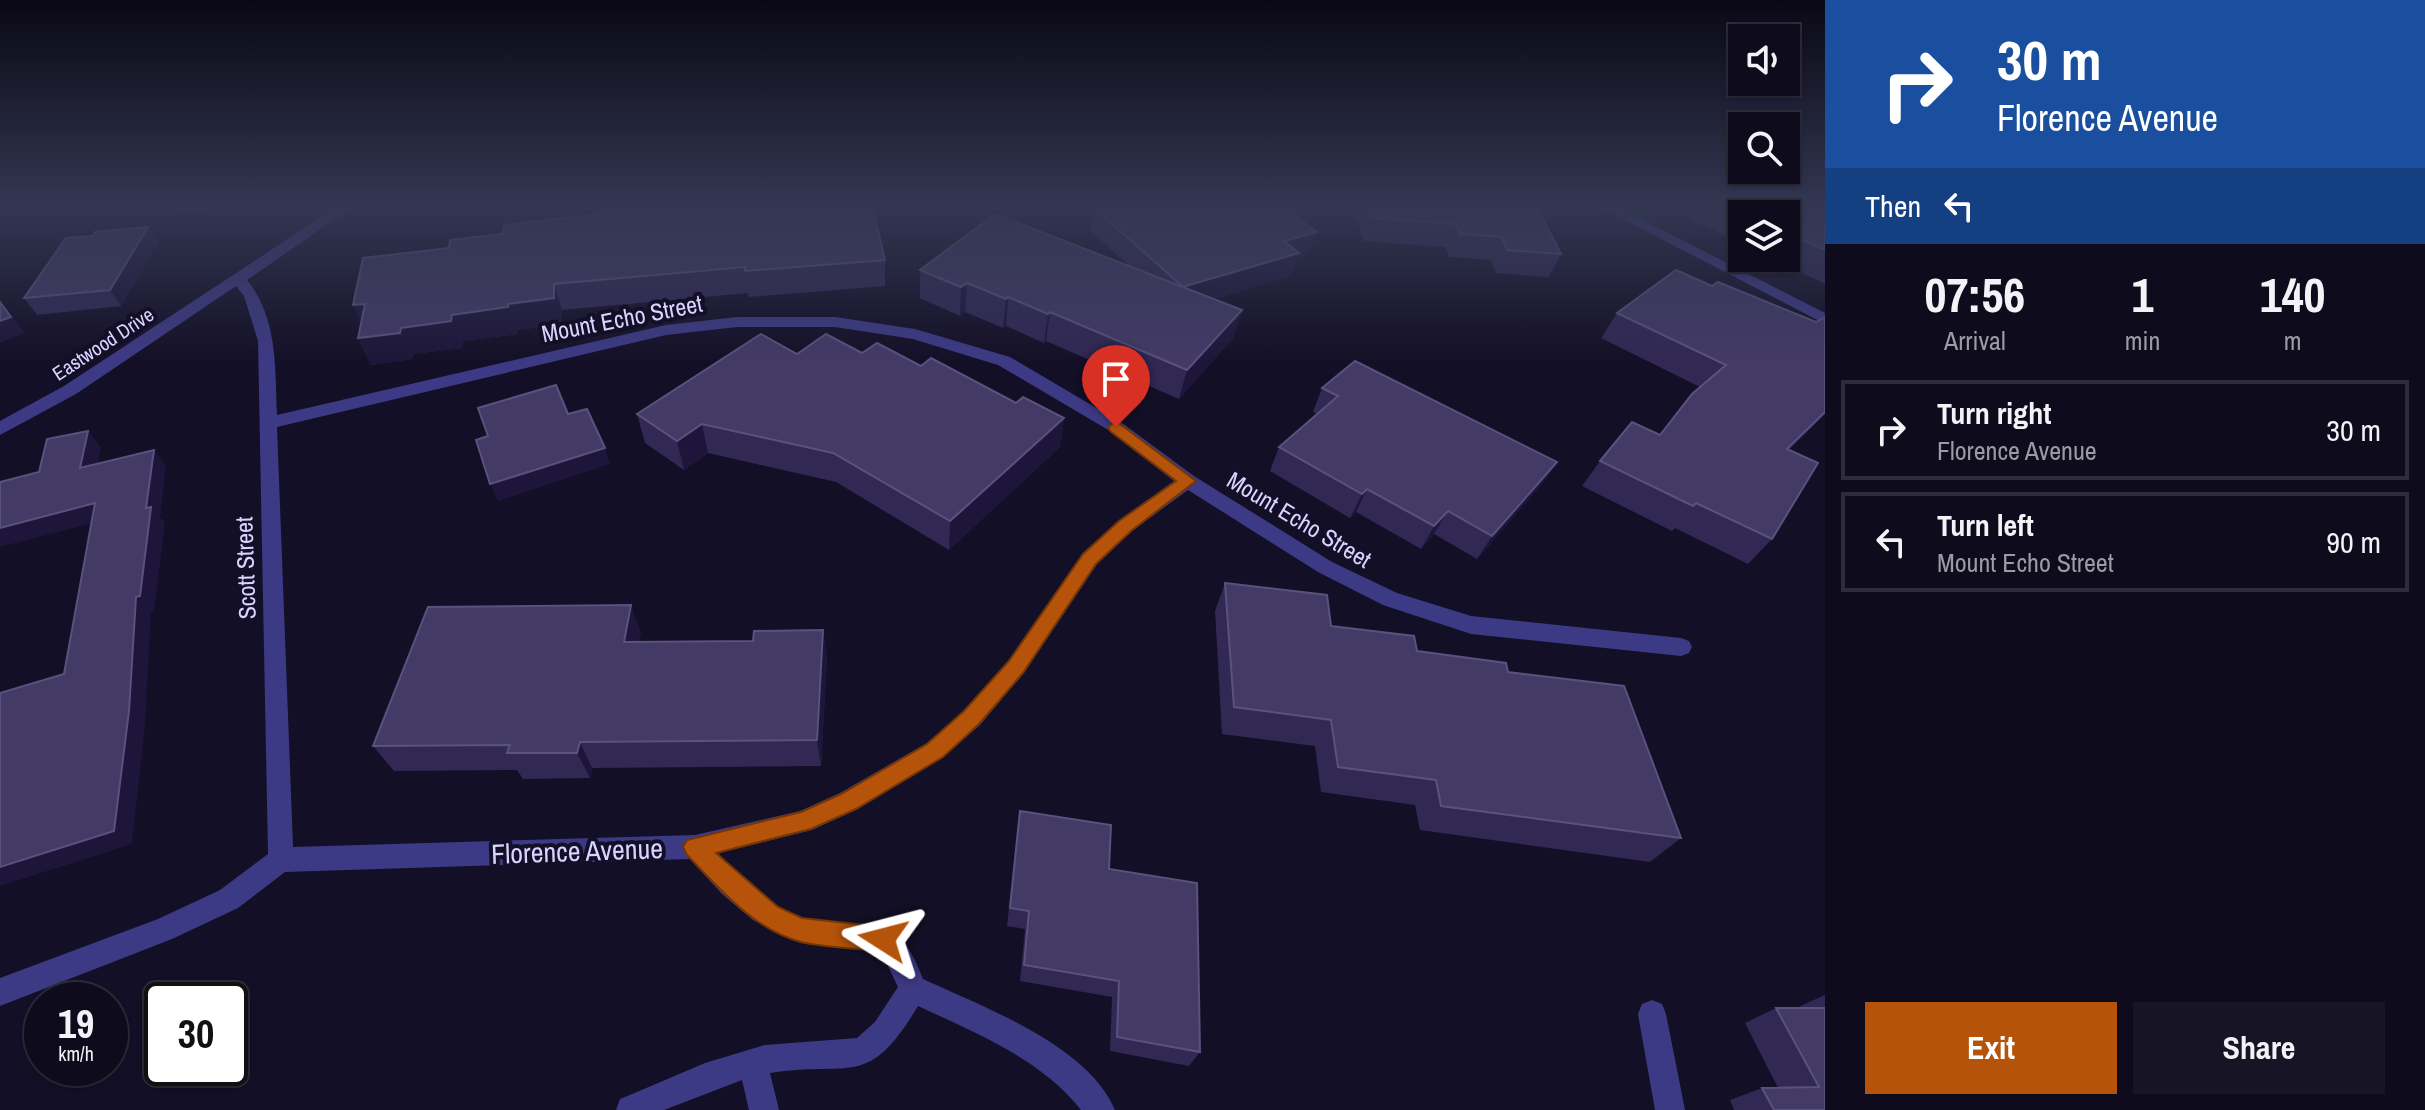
<!DOCTYPE html>
<style>
:root{--surface:#0e0b1c;--page:#171425;--text:#f1f3f6;--muted:#9b9ba3;--line:#2e2b3b;--accent:#b45309}
body{margin:0;font-family:"Archivo Narrow",sans-serif;background:var(--page);color:var(--text);height:100vh;display:flex;flex-direction:column;font-size:30px;white-space:nowrap}
*{box-sizing:border-box;margin:0}
p{font-size:26px;color:var(--muted)}
.icon{flex:none;width:44px;height:44px;fill:none;stroke:currentColor;stroke-width:2;stroke-linecap:round;stroke-linejoin:round}
.map{position:relative;flex:1;overflow:hidden}
.sheet{display:flex;flex-direction:column;background:var(--surface);width:600px}
.sheet>*{flex:none}
.banner{background:#1a4fa0;color:#fff;overflow:hidden}
.fabs{position:absolute;left:1728px;top:24px;display:grid;gap:16px}
.fabs a{display:grid;place-items:center;width:72px;height:72px;border-radius:0px;background:var(--surface);box-shadow:0 2px 6px #0004,0 0 0 2px var(--line);font-size:40px}
.speed{position:absolute;left:24px;top:982px;display:flex;gap:16px;font-size:40px;font-weight:700;text-align:center}
.speed>*{display:grid;place-content:center;width:104px;height:104px;border-radius:50%;background:var(--surface);box-shadow:0 2px 6px #0004,0 0 0 2px var(--line);line-height:1}
.speed small{font-size:20px;font-weight:400}
.speed .limit{border:4px solid #111;border-radius:12px;background:#fff;color:#111}
.pin{position:absolute;display:grid;place-items:center;width:68px;height:68px;color:#fff;margin:-82px -34px;border-radius:50% 50% 50% 0;rotate:-45deg;box-shadow:0 0 8px #0007}
.pin .icon{rotate:45deg}
.me{position:absolute;width:88px;margin:-44px;rotate:279deg;stroke-linejoin:round;filter:drop-shadow(0 0 6px #0008)}
.turn{display:flex;align-items:center;gap:28px;height:168px;padding:0 40px;font-size:36px}
.turn .icon{width:104px;height:104px;stroke-width:2.5}
.turn b{display:block;font-size:56px;line-height:68px}
.then{display:flex;align-items:center;height:76px;padding:0 40px;background:#0003;gap:16px;font-size:30px}
.eta{display:flex;justify-content:space-evenly;align-items:center;height:136px;text-align:center}
.eta b{font-size:48px;font-weight:700;line-height:56px}
.action{display:flex;gap:16px;margin-top:auto;padding:16px 40px}
.action a{flex:1;height:92px;border-radius:0px;background:var(--accent);color:#fff;font-size:32px;font-weight:700;line-height:92px;text-align:center}
.action a+a{background:var(--page);color:var(--text)}
ul{padding:0;list-style:none}
li{display:flex;align-items:center;gap:24px;height:100px;margin:0 16px 12px;padding:0 24px;border:4px solid var(--line);border-radius:0px}
li div{flex:1}
li b{display:block;font-size:30px}
li em{font-style:normal}
main{display:flex;flex:1;min-height:0}
.map>svg:first-child{display:block}
</style>
<main>
<div class="map">
<svg width="1825" height="1110" viewBox="0 0 1825 1110">
<rect width="100%" height="100%" fill="#130f26"/>
<g fill="none" stroke-linecap="round" stroke-linejoin="round">
<g fill="#3d3a85" fill-rule="evenodd">
<path d="M335,208H351L247,280C278,318 275,368 277,415L666,325L737,317H835L915,329L1010,357L1122,423L1194,476L1332,562L1397,593L1471,616L1681,638L1689,641L1692,647L1689,653L1681,656L1471,634L1383,605L1318,572L1188,490L1132,531L1097,564L1024,673L980,725L943,757L858,809L812,830L718,853C741,877 765,902 796,915C855,939 892,894 923,979C983,1007 1088,1045 1115,1110H1081C1041,1059 976,1033 918,1006C867,1091 852,1060 770,1073L779,1110H749L742,1080L664,1110H616L620,1099L637,1092L705,1063L765,1045L857,1038L875,1022L898,987L885,960L875,952L801,943L753,920L722,894L690,859L285,872L238,908L172,939L0,1006V978L158,919L220,890L268,854L258,341L244,296L236,286L76,394L0,435V421L64,386ZM737,327H835L913,339L998,365L1110,431L1174,481L1118,521L1083,554L1008,661L964,711L927,743L840,793L800,811L695,835L293,847L277,427L666,335Z"/>
<polygon points="1602,208 1619,208 1825,313 1825,324"/>
<polygon points="1652,1000 1662,1004 1666,1014 1685,1110 1655,1110 1638,1014 1642,1004"/>
</g>
</g>
<g fill="#312854">
<polygon points="1094,208 1309,254 1297,258 1292,276 1214,299 1242,310 1233,338 1179,399 1046,341 1044,343 1006,326 1003,328 965,312 960,316 920,298 920,270 1129,266 1090,230"/>
<polygon points="1354,208 1537,208 1561,254 1549,277 1496,273 1491,260 1449,257 1445,247 1363,241"/>
<polygon points="1698,208 1825,208 1825,284 1772,258 1786,258 1786,214 1742,214 1742,244 1691,219"/>
<polygon points="148,227 158,243 121,306 37,315 24,298 93,236"/>
<polygon points="363,258 885,260 885,286 749,297 748,293 562,310 562,324 518,330 518,334 463,341 462,348 413,354 413,359 371,365 358,338 361,322"/>
<polygon points="1712,286 1816,322 1825,317 1825,414 1789,450 1772,539 1748,564 1675,528 1672,531 1582,486 1600,461 1660,435 1700,387 1601,338 1617,313"/>
<polygon points="862,353 921,366 1016,403 1064,418 1060,447 949,550 836,482 708,453 684,470 645,443 637,414 797,354"/>
<polygon points="1322,388 1557,462 1541,485 1477,559 1434,534 1421,549 1356,512 1350,518 1270,471 1279,447 1317,414 1313,412"/>
<polygon points="1225,583 1331,626 1417,651 1508,672 1681,838 1650,862 1420,830 1415,805 1321,792 1315,746 1222,734 1215,611"/>
<polygon points="823,630 827,657 821,766 592,768 590,778 523,779 517,770 394,771 373,746 641,633 639,642 753,641"/>
<polygon points="1020,811 1109,869 1200,1052 1189,1066 1110,1051 1112,997 1020,981 1025,929 1007,926 1017,830"/>
<polygon points="1825,995 1825,1110 1734,1110 1730,1100 1762,1088 1778,1088 1745,1023 1776,1008 1796,1008"/>
</g>
<g fill="#1d163a">
<polygon points="182,208 216,208 185,213"/>
<polygon points="148,227 158,243 121,306 110,290"/>
<polygon points="1317,232 1309,254 1297,258 1292,276 1177,310 1183,287 1284,241"/>
<polygon points="967,283 965,312 960,316 961,287"/>
<polygon points="554,284 562,310 562,324 518,330 518,334 463,341 462,348 413,354 413,359 371,365 358,338 452,315 508,304"/>
<polygon points="1008,297 1006,326 1003,328 1006,299"/>
<polygon points="0,300 24,333 0,343"/>
<polygon points="365,304 366,332 353,305"/>
<polygon points="1242,310 1233,338 1179,399 1187,370"/>
<polygon points="1050,312 1046,341 1044,343 1048,314"/>
<polygon points="1825,412 1825,414 1764,474 1787,449"/>
<polygon points="1064,418 1060,447 949,550 950,521"/>
<polygon points="702,424 708,453 684,470 677,441"/>
<polygon points="88,431 101,447 94,483 80,468"/>
<polygon points="605,448 610,464 498,501 490,484"/>
<polygon points="154,450 166,466 160,517 165,523 154,611 151,612 145,725 132,844 0,886 0,867 136,597 146,508"/>
<polygon points="1557,462 1541,485 1477,559 1492,536"/>
<polygon points="1367,489 1356,512 1350,518 1362,494"/>
<polygon points="95,503 109,519 0,547 0,528"/>
<polygon points="1448,511 1434,534 1421,549 1434,526"/>
<polygon points="631,605 641,633 634,669 624,642"/>
<polygon points="823,630 827,657 821,766 817,740"/>
<polygon points="580,742 592,768 590,778 577,753"/>
</g>
<g fill="#433a66" stroke="#5a527e" stroke-width="2">
<polygon points="607,208 873,208 885,260 745,271 745,267 554,284 554,298 508,304 508,307 452,315 451,321 401,328 400,333 358,338 365,304 353,305 363,258 449,248 450,240 503,234 504,225 607,213"/>
<polygon points="1094,208 1284,208 1317,232 1284,241 1299,253 1183,287"/>
<polygon points="1369,208 1537,208 1561,254 1507,250 1502,237 1460,234 1456,224 1372,218"/>
<polygon points="1734,208 1825,208 1825,250 1786,232 1786,214 1748,214"/>
<polygon points="995,214 1242,310 1187,370 1050,312 1048,314 1008,297 1006,299 967,283 961,287 920,270"/>
<polygon points="148,227 110,290 24,298 66,238 93,236 95,232"/>
<polygon points="1676,270 1712,286 1718,282 1816,322 1825,317 1825,412 1787,449 1818,463 1772,539 1696,503 1693,506 1600,461 1632,422 1660,435 1692,394 1726,365 1617,313"/>
<polygon points="0,302 11,317 0,321"/>
<polygon points="761,334 797,354 826,334 862,353 877,343 921,366 931,358 1016,403 1023,397 1064,418 950,521 833,453 702,424 677,441 637,414"/>
<polygon points="1355,361 1557,462 1492,536 1448,511 1434,526 1367,489 1362,494 1279,447 1338,396 1322,388"/>
<polygon points="556,385 568,414 587,409 605,448 490,484 476,440 488,436 478,408"/>
<polygon points="88,431 80,468 154,450 146,508 151,507 140,596 136,597 129,711 114,831 0,867 0,693 64,674 95,503 0,528 0,482 39,472 47,439"/>
<polygon points="1225,583 1327,595 1331,626 1414,636 1417,651 1506,663 1508,672 1624,686 1681,838 1441,806 1436,780 1338,767 1331,720 1234,707"/>
<polygon points="631,605 624,642 753,641 754,631 823,630 817,740 580,742 577,753 507,753 510,745 373,746 428,607"/>
<polygon points="1020,811 1111,825 1109,869 1197,883 1200,1052 1117,1037 1119,981 1024,965 1029,911 1010,908"/>
<polygon points="1776,1008 1825,1008 1825,1110 1774,1110 1762,1088 1819,1087"/>
</g>
<linearGradient id="sky" x2="0" y2="1"><stop stop-color="#0a0815"/><stop offset="0.57" stop-color="#333752"/><stop offset="1" stop-color="#333752" stop-opacity="0"/></linearGradient>
<rect width="1825" height="363" fill="url(#sky)"/>
<path fill="#b45309" stroke="#753606" stroke-width="2" d="M1116,421L1196,481L1131,531L1096,564L1023,673L979,724L943,757L856,809L811,829L716,853L778,907L802,918L883,927L891,931L895,939L891,948L883,951C856,948 827,948 801,942C754,930 719,888 687,855L683,847L687,840L801,812L841,794L927,744L964,711L1009,661L1083,554L1119,521L1176,481L1110,431L1108,427Z"/>
<g text-anchor="middle" stroke-width="8" stroke-linejoin="round" paint-order="stroke">
<g font-size="20" fill="#d9d4ff" stroke="#130f26">
<text transform="translate(103 344) rotate(-33)" y="7">Eastwood Drive</text>
</g>
<g font-size="24" fill="#d9d4ff" stroke="#130f26">
<text transform="translate(622 319) rotate(-11)" y="8">Mount Echo Street</text>
<text transform="translate(1299 520) rotate(31)" y="8">Mount Echo Street</text>
<text transform="translate(246 568) rotate(-92)" y="8">Scott Street</text>
</g>
<g font-size="28" fill="#d9d4ff" stroke="#130f26">
<text transform="translate(577 851) rotate(-2)" y="10">Florence Avenue</text>
</g>
</g>
</svg>
<div class="fabs">
<a><svg class="icon" aria-label="sound" viewBox="0 0 24 24"><path d="M4 9h4l5-4v14l-5-4H4zM17 9q2 3 0 6"/></svg></a>
<a><svg class="icon" aria-label="search" viewBox="0 0 24 24"><circle cx="10" cy="10" r="6"/><path d="M15 15l6 6"/></svg></a>
<a><svg class="icon" aria-label="layers" viewBox="0 0 24 24"><path d="M12 4l9 5-9 5-9-5zM3 14l9 5 9-5"/></svg></a>
</div>
<div class="speed"><div>19<small>km/h</small></div><div class="limit">30</div></div>
<div class="pin" style="left:1116px;top:427px;background:#d93025"><svg class="icon" aria-label="arrive" viewBox="0 0 24 24"><path d="M6 21V4h12l-3 4 3 4H6"/></svg></div>
<svg class="me" style="left:883px;top:939px" viewBox="-20 -20 40 40"><path d="M0-17L14 15 0 8-14 15z" fill="#b45309" stroke="#fff" stroke-width="4"/></svg>
</div>
<section class="sheet">
<div class="banner">
<div class="turn"><svg class="icon" aria-label="right" viewBox="0 0 24 24"><path d="M7 20v-9h11M14 6l5 5-5 5"/></svg><div><b>30 m</b>Florence Avenue</div></div>
<div class="then">Then<svg class="icon" aria-label="left" viewBox="0 0 24 24"><path d="M17 20v-9H6M10 6l-5 5 5 5"/></svg></div>
</div>
<div class="eta">
<div><b>07:56</b><p>Arrival</p></div>
<div><b>1</b><p>min</p></div>
<div><b>140</b><p>m</p></div>
</div>
<ul>
<li><svg class="icon" aria-label="right" viewBox="0 0 24 24"><path d="M7 20v-9h11M14 6l5 5-5 5"/></svg><div><b>Turn right</b><p>Florence Avenue</p></div><em>30 m</em></li>
<li><svg class="icon" aria-label="left" viewBox="0 0 24 24"><path d="M17 20v-9H6M10 6l-5 5 5 5"/></svg><div><b>Turn left</b><p>Mount Echo Street</p></div><em>90 m</em></li>
</ul>
<div class="action"><a>Exit</a><a>Share</a></div>
</section>
</main>
